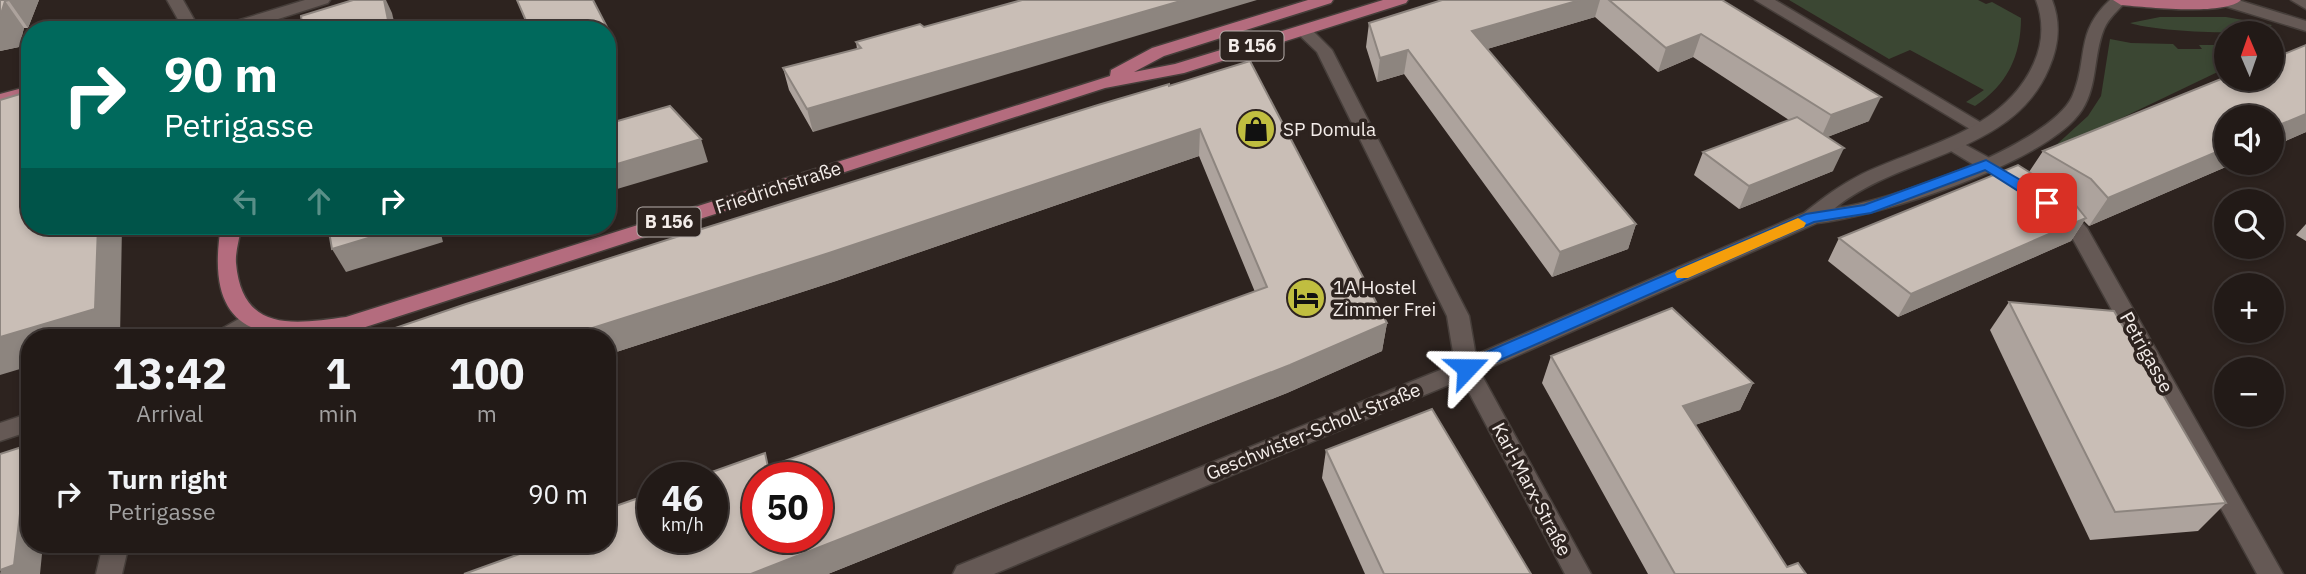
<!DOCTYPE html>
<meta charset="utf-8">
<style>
:root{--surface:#221a17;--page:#2e2724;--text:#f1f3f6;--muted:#a2a1a1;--line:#3f3836}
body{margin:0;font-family:"IBM Plex Sans",sans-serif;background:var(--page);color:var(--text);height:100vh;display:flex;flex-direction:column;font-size:26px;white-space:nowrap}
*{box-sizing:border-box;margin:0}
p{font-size:23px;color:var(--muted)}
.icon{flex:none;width:38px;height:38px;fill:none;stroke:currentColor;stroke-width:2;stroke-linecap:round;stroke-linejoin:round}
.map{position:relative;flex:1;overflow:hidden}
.side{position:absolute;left:21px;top:329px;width:595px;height:224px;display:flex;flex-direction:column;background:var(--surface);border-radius:28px;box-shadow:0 4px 10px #0003,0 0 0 2px var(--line)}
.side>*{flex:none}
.banner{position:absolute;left:21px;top:21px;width:595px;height:214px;border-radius:28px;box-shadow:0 4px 10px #0003,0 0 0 2px var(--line);background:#00695c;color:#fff;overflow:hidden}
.needle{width:46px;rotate:358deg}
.fabs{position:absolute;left:2214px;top:21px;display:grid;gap:14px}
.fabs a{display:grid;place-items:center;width:70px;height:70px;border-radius:50%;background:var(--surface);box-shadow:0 4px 10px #0003,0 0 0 2px var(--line);font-size:35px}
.speed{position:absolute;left:637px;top:462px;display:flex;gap:14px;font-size:35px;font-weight:700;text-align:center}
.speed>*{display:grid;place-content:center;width:91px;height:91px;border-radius:50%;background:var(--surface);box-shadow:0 4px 10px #0003,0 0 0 2px var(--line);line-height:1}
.speed small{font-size:18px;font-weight:400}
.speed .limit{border:10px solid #d22;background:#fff;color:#111}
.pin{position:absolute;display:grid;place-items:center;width:60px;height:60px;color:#fff;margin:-30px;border-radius:14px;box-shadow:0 4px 10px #0006}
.me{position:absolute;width:77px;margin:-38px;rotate:67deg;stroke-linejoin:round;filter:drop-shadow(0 0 5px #0008)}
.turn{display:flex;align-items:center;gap:24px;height:147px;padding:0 28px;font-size:32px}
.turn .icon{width:91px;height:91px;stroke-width:2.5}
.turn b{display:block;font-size:49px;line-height:60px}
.lanes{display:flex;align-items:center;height:66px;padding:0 28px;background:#0003;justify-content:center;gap:35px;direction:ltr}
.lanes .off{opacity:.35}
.eta{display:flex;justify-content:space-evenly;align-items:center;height:119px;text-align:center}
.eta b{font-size:42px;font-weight:700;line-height:49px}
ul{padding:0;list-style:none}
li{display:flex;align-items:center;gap:21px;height:91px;padding:0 28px}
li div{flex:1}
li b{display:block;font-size:26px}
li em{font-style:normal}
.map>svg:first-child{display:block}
</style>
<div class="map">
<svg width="2306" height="574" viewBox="0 0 2306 574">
<rect width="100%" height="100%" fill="#2d231f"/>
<g fill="#3b4733">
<path d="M1789,0H1978L1986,4L1992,2L2021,18C2021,56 2007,85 1975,106L1966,102L1984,90L1910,50L1889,59Z"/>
<path d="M2160,17H2226L2272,25C2256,38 2153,31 2130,23Z"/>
<polygon points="2110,39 2131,43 2173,44 2178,49 2202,49 2199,45 2226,45 2226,68 2059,148 2055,146 2088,116 2101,96"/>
</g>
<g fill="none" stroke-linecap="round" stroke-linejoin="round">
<defs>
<polygon id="service" points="1953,138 1993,160 1995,164 1993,168 1979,168 1946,148 1944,144 1946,140"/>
<g id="minor">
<polygon points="305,0 330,0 328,3 244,30 218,30 220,26"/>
<polygon points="1755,0 1775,0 1990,128 1987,132 1975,132"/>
<polygon points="2238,0 2306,21 2306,31 2218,4 2216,1"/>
<polygon points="2291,0 2306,0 2306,9"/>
<polygon points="1303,26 1309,27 1332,50 1469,316 1478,368 1475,374 994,574 953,574 957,566 1455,364 1447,316 1317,52 1295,31"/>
<polygon points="2059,205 2066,206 2087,228 2283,574 2257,574 2069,232 2049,211 2052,206"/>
<path d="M251,312L259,315L262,320C251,339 232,338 213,338L216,332Z"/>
<polygon points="30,413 30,431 0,441 0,423"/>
<polygon points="103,544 129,544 122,574 96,574"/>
</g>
<g id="secondary">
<polygon points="167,0 183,0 200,30 184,30"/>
<path d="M2036,0H2052C2061,23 2059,45 2049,68C2013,155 1901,154 1835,208C1888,202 2049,145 2072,97C2089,59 2074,33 2110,0H2127C2119,10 2109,17 2104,29C2093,56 2098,85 2082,110C2049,162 1878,217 1817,223L1480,372L1591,574H1565L1456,368L1459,362L1804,213C1823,198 1840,185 1862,174C1923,145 2004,131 2034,63C2043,43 2044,21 2036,0Z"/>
</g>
<g id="primary">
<path d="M1308,0H1333L1331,3L1164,56L1134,72L1175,64L1383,0H1408L1406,3L1184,73L1105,88L347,333C257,344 204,331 221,226H241C240,238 235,251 236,263C242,333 294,324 346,317L1110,76L1111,70L1152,48Z"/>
<path d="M2113,0H2241C2225,16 2145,7 2121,5Z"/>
<polygon points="30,86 30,97 0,105 0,94"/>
</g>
</defs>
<use href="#service" stroke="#463e3a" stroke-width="3"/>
<use href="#minor" stroke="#463e3a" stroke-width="3"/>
<use href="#secondary" stroke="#463e3a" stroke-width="3"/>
<use href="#primary" stroke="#463e3a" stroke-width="3"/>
<use href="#service" fill="#655955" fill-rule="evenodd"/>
<use href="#minor" fill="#655955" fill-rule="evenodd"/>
<use href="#secondary" fill="#655955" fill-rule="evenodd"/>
<use href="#primary" fill="#b46c7e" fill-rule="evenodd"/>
</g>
<g fill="#ada39d">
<polygon points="0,0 39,0 28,28 24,28 19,47 0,51"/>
<polygon points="1442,0 1722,0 1869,121 1827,137 1833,171 1739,209 1694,175 1703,152 1789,120 1693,57 1658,72 1595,17 1487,49 1636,224 1628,249 1552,277 1404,74 1377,82 1366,47 1369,23"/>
<polygon points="920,24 813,132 789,90 783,68 857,49 856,42"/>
<polygon points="2306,45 2306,132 2272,147 2272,117 2226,117 2226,163 2235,163 2089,226 2084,221 2071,241 1898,317 1828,261 1839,238 2018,165 2029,172 2043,151 2226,77 2226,79 2272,79 2272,59"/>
<polygon points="1169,86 1387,323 1382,351 1287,393 985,511 828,574 464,574 769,467 1255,292 1199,156 836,281 607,355 607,338"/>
<polygon points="2306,224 2306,241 2296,235"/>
<polygon points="2009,302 2226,503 2198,531 2090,540 1990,330"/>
<polygon points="1551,356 1753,383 1740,410 1695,425 1787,567 1806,574 1648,574 1542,383"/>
<polygon points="1326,450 1531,574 1365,574 1322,478"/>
</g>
<g fill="#8d857f">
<polygon points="9,0 39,0 28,28 9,1"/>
<polygon points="384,0 386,0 392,13 396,30 390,30"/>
<polygon points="1184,0 1257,0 813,132 807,109"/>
<polygon points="1580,0 1600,0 1595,17 1467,55 1472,31"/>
<polygon points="5,1 24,28 19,47 0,51 0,17"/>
<polygon points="608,29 615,49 607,51 607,30"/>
<polygon points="1701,34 1693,57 1658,72 1666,48"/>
<polygon points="1408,50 1404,74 1377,82 1380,58"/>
<polygon points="1881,97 1869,121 1820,140 1831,115"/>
<polygon points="2306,114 2306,132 2272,147 2272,128"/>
<polygon points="1200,129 1199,156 836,281 607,355 607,338 561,338"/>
<polygon points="701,139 708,162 607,192 607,167"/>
<polygon points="1844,148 1833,171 1739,209 1749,186"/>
<polygon points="2226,148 2226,163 2235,163 2089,226 2108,198"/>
<polygon points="2086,218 2071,241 1898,317 1911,294"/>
<polygon points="1636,224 1628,249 1552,277 1560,252"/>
<polygon points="98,226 122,226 120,338 30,338 30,366 0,375 0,337"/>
<polygon points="408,226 439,226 443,242 346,272 332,249"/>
<polygon points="1387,323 1382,351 1287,393 985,511 828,574 751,574"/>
<polygon points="1753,383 1740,410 1671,433 1683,406"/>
<polygon points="28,445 30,447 30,544 43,544 40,574 0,574"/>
</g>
<g fill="#c9beb6" stroke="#8d857f" stroke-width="2" fill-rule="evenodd">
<polygon points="0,0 9,0 5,1 0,17"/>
<polygon points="353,0 384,0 390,30 303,30 301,16"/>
<polygon points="517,0 593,0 608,29 530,30"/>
<polygon points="1022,0 1184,0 807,109 783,68 861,48 856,42 920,24 924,27"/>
<polygon points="1442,0 1580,0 1472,31 1636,224 1560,252 1408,50 1380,58 1369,23"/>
<polygon points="1609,0 1722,0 1881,97 1831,115 1701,34 1666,48"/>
<polygon points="2306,45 2306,114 2272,128 2272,117 2226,117 2226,148 2108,198 2091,179 2043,151 2226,77 2226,79 2272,79 2272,59"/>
<path d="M1250,61L1387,323L1290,365L981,484L751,574H464L547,544H607V509L653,493V537H712V478H695L765,453L768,467L1267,287L1200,129L829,253L561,338H366L466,304L692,232L1098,105L1169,84V86ZM758,478H817V537H758Z"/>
<polygon points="30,91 30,226 98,226 95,309 0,337 0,100"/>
<polygon points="670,106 701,139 607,167 607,124"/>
<polygon points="1797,117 1844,148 1749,186 1703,152"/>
<polygon points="2018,165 2070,198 2086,218 1911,294 1839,238"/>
<polygon points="328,226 408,226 332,249"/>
<polygon points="2009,302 2114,311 2226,503 2115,512"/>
<polygon points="1672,308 1753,383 1683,406 1787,567 1798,563 1806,574 1675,574 1551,356"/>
<polygon points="1432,409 1531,574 1384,574 1326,450"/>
<polygon points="28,445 14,565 0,570 0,454"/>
</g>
<polygon fill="#1a73e8" stroke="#114b97" stroke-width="2" points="1986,160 2053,199 2055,203 2053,206 2042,206 1985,170 1871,213 1814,222 1473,372 1467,374 1459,368 1461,363 1806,214 1864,205"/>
<polygon fill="#f59e0b" points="1798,218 1806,223 1804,227 1688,278 1677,278 1675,274 1677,270"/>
<defs>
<symbol id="shop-disc" viewBox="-11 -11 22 22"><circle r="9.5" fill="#c0be40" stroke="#2d231f"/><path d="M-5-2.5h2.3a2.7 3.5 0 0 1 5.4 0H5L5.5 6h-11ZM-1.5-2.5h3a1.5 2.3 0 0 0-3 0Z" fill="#111"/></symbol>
<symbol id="hotel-disc" viewBox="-11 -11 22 22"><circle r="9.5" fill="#c0be40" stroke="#2d231f"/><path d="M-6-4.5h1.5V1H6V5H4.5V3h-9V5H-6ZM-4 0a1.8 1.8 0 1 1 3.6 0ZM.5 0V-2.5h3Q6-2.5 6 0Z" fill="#111"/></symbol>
</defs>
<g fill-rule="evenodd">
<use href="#shop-disc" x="1234" y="107" width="44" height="44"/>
<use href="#hotel-disc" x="1284" y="276" width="44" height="44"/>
</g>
<g text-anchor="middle" stroke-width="7" stroke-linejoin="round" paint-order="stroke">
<g fill="#2d231f" stroke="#b8b0ad" stroke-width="2">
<rect x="1220.5" y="31.5" width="63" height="29" rx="5"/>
<rect x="637.5" y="207.5" width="63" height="29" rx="5"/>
</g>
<g font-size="18" font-weight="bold" fill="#f4edea">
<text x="1252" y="52">B 156</text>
<text x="669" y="228">B 156</text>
</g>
<g font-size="19" fill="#f4edea" stroke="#2d231f" text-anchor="start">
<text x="1283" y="136">SP Domula</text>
<text x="1333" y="294">1A Hostel<tspan x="1333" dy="22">Zimmer Frei</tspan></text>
</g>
<g font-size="19" fill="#f4edea" stroke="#2d231f">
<text transform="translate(778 187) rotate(-18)" y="7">Friedrichstraße</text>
<text transform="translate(2147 352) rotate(61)" y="7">Petrigasse</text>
<text transform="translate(1313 431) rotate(-22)" y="7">Geschwister-Scholl-Straße</text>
<text transform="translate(1532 489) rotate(62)" y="7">Karl-Marx-Straße</text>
</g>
</g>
</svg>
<div class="fabs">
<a><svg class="needle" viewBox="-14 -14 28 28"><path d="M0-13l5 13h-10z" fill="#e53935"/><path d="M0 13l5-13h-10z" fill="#a2a1a1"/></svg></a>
<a><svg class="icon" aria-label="sound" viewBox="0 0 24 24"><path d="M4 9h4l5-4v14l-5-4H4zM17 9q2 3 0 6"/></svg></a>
<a><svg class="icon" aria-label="search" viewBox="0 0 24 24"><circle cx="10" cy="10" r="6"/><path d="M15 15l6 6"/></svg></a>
<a>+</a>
<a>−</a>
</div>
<div class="speed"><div>46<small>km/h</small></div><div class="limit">50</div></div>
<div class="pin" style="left:2047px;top:203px;background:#d93025"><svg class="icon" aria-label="arrive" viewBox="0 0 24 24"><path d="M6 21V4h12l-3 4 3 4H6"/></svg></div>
<svg class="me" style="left:1467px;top:368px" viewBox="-20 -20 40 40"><path d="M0-17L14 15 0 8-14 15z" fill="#1a73e8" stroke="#fff" stroke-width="4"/></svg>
<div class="banner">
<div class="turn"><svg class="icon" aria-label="right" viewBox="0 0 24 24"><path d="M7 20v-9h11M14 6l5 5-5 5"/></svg><div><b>90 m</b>Petrigasse</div></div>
<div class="lanes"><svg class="icon off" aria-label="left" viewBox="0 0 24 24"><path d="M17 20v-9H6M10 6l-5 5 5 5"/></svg><svg class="icon off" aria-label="ahead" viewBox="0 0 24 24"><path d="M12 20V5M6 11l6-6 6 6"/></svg><svg class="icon" aria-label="right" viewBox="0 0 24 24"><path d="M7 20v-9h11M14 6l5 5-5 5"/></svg></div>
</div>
<section class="side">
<div class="eta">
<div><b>13:42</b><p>Arrival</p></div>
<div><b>1</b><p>min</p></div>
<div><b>100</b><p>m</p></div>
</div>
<ul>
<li><svg class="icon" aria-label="right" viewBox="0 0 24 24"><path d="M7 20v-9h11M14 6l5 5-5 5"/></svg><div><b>Turn right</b><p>Petrigasse</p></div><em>90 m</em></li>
</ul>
</section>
</div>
